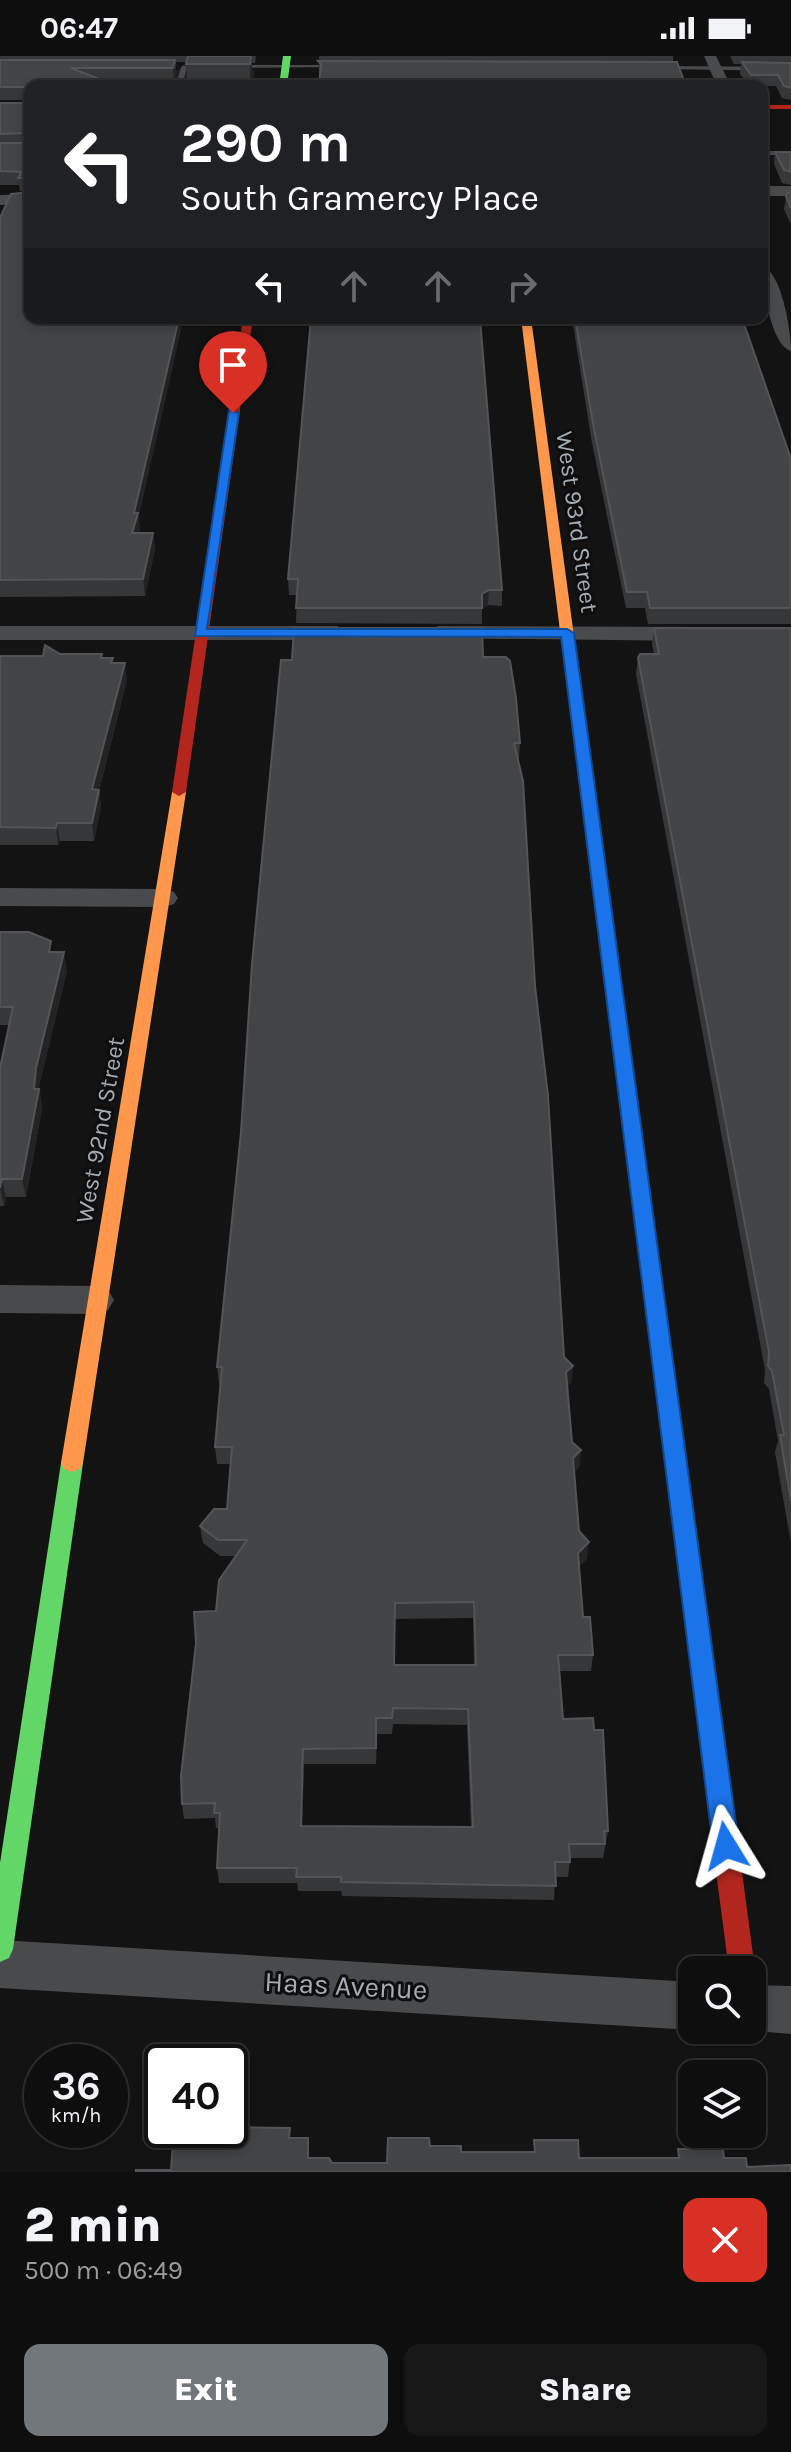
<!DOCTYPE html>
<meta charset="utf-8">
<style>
:root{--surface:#0e0e0f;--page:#171718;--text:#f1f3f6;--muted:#9b9c9e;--line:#2e2e2f;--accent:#72777c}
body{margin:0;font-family:Karla,sans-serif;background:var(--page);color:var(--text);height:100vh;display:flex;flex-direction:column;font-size:30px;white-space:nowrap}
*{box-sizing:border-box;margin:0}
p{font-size:26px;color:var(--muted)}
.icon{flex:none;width:44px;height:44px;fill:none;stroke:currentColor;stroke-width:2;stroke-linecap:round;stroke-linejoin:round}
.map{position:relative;height:2116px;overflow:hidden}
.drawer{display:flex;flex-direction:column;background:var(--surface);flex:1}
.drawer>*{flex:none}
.banner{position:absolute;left:24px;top:24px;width:744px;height:244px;border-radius:16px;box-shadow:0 4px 12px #0003,0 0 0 2px var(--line);background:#202124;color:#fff;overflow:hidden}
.fabs{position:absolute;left:678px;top:1900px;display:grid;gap:16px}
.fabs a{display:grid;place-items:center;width:88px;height:88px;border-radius:16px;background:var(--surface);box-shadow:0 4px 12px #0003,0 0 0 2px var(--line);font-size:40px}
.speed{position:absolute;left:24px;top:1988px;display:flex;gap:16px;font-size:40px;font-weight:700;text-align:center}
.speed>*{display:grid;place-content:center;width:104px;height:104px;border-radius:50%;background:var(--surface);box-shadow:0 4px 12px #0003,0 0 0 2px var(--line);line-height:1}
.speed small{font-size:20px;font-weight:400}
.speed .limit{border:4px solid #111;border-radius:12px;background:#fff;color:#111}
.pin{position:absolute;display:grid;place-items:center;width:68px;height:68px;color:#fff;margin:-82px -34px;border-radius:50% 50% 50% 0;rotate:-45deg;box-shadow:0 0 8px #0007}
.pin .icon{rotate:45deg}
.me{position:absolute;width:88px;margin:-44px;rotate:352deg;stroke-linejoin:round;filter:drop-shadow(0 0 6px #0008)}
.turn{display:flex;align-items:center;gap:28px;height:168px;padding:0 24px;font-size:36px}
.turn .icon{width:104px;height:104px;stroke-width:2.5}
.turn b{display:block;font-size:56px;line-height:68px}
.lanes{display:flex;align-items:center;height:76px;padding:0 24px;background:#0003;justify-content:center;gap:40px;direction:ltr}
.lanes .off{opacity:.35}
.round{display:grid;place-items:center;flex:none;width:84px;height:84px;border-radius:16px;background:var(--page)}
.headline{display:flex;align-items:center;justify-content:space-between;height:136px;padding:0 24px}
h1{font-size:48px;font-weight:800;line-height:60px}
.action{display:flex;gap:16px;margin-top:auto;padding:16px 24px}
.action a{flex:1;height:92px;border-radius:16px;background:var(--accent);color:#fff;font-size:32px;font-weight:800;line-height:92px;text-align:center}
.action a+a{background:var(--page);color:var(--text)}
.status{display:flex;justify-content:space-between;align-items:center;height:56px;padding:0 40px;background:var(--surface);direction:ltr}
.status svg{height:22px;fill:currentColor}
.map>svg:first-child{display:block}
</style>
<div class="status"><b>06:47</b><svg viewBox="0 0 49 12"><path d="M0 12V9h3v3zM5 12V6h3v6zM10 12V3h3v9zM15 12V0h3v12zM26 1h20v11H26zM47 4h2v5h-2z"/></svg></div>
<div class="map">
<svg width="791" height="2116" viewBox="0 0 791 2116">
<rect width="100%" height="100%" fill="#131314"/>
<polygon fill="#202022" points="0,14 255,14 253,30 30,30"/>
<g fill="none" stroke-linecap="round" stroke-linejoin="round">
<g fill="#484a4c" fill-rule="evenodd">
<polygon points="184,9 187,11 182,30 176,30 181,11"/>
<polygon points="233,9 337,9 340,11 231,12"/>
<polygon points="661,10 791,11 791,15 659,13"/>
<polygon points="224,26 226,30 220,30 222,27"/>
<rect x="762" y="95" width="29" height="4"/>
</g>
<g fill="#484a4c" fill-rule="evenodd">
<polygon points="704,0 716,0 731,30 717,30"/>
<rect x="762" y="130" width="29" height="10"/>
<polygon points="30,138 30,148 0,149 0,139"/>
<path d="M762,210C782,216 791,276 791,295C771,290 762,229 762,210Z"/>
<polygon points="0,570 337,570 349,577 337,584 0,584"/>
<polygon points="439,570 697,571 709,578 697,585 431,582 427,577 431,572"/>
<polygon points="0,832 164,833 174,836 178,842 174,848 164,851 0,850"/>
<polygon points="0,1229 96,1230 108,1234 114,1244 108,1254 96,1258 0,1257"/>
<polygon points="0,1884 692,1926 692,1974 0,1932"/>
<polygon points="752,1929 791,1930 791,1978 745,1974 752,1974"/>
</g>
<g fill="#63d668" fill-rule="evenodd">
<polygon points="283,0 291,0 287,30 279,30"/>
<polygon points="72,1398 80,1401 83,1407 13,1893 9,1902 0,1906 0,1807 61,1407 64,1401"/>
</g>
<g fill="#ff974d" fill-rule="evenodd">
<polygon points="521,262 531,262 608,832 600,837 592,832"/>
<polygon points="179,732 186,736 83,1407 80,1413 72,1416 64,1413 61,1407 172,736"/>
<polygon points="667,1336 674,1338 677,1344 739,1793 735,1802 726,1805 717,1802 713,1793 657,1344 660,1338"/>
</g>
<g fill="#b3261e" fill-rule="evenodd">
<rect x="762" y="49" width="29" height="4"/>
<polygon points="243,262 253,262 186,736 179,740 172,736"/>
<polygon points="600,827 608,832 677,1344 674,1350 667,1352 660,1350 657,1344 592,832"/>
<polygon points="726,1781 735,1784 739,1793 755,1914 752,1922 752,1914 729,1914 713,1793 717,1784"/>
</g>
</g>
<g fill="#363738" fill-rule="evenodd">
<polygon points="0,0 256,0 255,7 252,7 252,16 250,25 187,25 186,6 176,6 176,16 174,25 103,25 30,44 0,44"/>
<polygon points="319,0 673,0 673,6 320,18 319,16"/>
<polygon points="730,0 791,0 791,44 782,42 776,30 750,30 740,18 741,8 734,8"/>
<polygon points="0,47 30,47 30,136 20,135 19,129 0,129"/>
<polygon points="775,96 791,96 791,129 782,127 774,108"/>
<polygon points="791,133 791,169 784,153 787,137 791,136"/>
<polygon points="0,162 139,460 139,477 153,477 155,493 145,540 0,541"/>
<polygon points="572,262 742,262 791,403 791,568 648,568 645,552 626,552 592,387"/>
<polygon points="288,523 502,534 502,550 488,549 482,553 482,568 296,567 297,539 289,539"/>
<polygon points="654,572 791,572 791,1487 775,1396 778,1385 769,1333 764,1327 765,1314 636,618 638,602 654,598 652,588"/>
<polygon points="102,598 102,602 113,607 127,624 99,735 101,751 94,785 60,785 58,789 0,789 0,600"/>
<path d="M483,601L520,687L519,703H518L564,1301L573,1310L571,1327L567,1330L572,1386L581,1394L579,1411L574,1416L579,1475L587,1503L579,1510L583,1561L593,1599L591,1615H560L563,1663L608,1775L603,1802H570L568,1821H555L554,1844L342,1840L341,1835H298L297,1827H219L217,1812L219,1772H216L215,1762L184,1763L182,1748L216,1555L235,1500H220L203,1487L200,1470L227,1453L231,1408H217L215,1391L220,1328H219L217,1311ZM473,1562L474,1609H394L395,1563ZM393,1668L467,1669L471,1771L302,1770L304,1708H376L377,1678H392Z"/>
<polygon points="0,876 53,896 67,915 39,1030 42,1052 26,1141 6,1141 4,1150 0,1150 0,1012 9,969 0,969"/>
</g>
<g fill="#232324">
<polygon points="251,0 252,16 250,25 250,8"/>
<polygon points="175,4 176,16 174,25 173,12"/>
<polygon points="179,262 184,262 139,460 140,474 134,493 132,477 134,457"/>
<polygon points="153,477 155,493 145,540 143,523"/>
<polygon points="489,534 488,549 482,553 482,538"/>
<polygon points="125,607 127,624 99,735 101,751 94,785 92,767 92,733"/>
<polygon points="57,767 60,785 58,789 56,772"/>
<polygon points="64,896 67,915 39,1030 42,1052 26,1141 22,1123 36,1012"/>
<polygon points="2,1123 6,1141 4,1150 0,1132"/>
<polygon points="573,1310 571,1327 564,1333 566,1316"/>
<polygon points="581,1394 579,1411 571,1418 573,1402"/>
<polygon points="589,1486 587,1503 576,1513 578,1497"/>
<polygon points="303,1693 304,1708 302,1785 301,1770"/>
</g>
<g fill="#424446" stroke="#525457" stroke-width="2" fill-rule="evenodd">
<polygon points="188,0 251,0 250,8 186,8"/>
<polygon points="0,4 175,4 173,12 71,12 117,30 30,30 30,31 0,31"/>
<polygon points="318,5 677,6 686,30 319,30 321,8"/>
<polygon points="742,6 791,7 791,32 784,30 778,19 751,19"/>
<polygon points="0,47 30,47 30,79 28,77 0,78"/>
<polygon points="30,83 30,122 18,122 21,116 0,115 0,87 28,87"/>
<polygon points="775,96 791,96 791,116 784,114"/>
<polygon points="30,136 30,262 179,262 134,457 138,457 132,477 153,477 143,523 0,524 0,162 11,138"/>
<polygon points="791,136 791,152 786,141 787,137"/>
<polygon points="311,262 480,262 502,534 489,534 482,538 482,552 296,552 298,523 288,523"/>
<polygon points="575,262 742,262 791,403 791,552 650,552 647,536 627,536 594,373"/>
<path d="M294,572H482L483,601H506L510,605L516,642L520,687H514L523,725L535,930L548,1040L564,1301L573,1310L566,1316L572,1386L581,1394L573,1402L579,1475L589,1486L578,1497L583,1561H590L593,1599H558L563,1663L593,1662L594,1674H603L608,1775H604L605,1788H569L570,1806H555L556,1830L341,1826V1821H296L297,1812H217L220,1757H214L215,1747L182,1748L181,1720L196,1587L194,1556L216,1555L219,1524L247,1484H218L200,1470L214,1453H227L232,1391H215L222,1311H217L241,1076L252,908L281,604H292ZM474,1546L476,1609H394L395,1547ZM393,1652L468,1653L473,1771L301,1770L303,1693L376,1692V1662H392Z"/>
<polygon points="654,572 791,572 791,1445 780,1379 784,1379 772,1315 768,1310 769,1296 638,602 640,598 659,598"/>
<polygon points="45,589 60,598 102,598 101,602 113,602 111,607 125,607 92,733 99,734 92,767 57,767 56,772 0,771 0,600 43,600"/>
<polygon points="0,876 29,876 51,885 49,896 64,896 36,1012 34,1033 39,1033 22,1123 2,1123 0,1132 0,1012 13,951 0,951"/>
<polygon points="230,2071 290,2072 289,2082 308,2082 308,2102 329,2102 332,2107 387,2107 388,2082 429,2082 430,2090 461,2090 461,2096 535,2096 534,2084 578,2084 579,2102 679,2102 678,2093 723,2093 724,2102 746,2102 747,2111 791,2109 791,2116 136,2116 136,2114 171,2114 174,2074 230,2074"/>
</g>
<polygon fill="#1a73e8" stroke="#114b97" stroke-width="2" points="229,354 239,357 207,573 567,573 574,577 739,1790 735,1798 726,1802 717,1798 713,1790 561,581 195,580"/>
<g text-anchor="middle" stroke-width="6" stroke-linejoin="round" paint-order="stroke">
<g font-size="24" fill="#a5adb4" stroke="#0e0e0f">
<text transform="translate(577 466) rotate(82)" y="8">West 93rd Street</text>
<text transform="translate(100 1074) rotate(-80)" y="8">West 92nd Street</text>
</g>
<g font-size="28" fill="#a5adb4" stroke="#0e0e0f">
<text transform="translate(346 1929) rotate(3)" y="10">Haas Avenue</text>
</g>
</g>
</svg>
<div class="fabs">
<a><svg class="icon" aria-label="search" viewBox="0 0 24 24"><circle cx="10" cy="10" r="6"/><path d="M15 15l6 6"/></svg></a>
<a><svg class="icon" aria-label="layers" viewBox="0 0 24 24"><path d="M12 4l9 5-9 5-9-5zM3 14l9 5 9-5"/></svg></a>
</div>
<div class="speed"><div>36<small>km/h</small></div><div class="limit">40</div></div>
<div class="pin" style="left:233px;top:357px;background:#d93025"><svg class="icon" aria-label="arrive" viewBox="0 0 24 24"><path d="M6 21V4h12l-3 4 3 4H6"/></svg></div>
<svg class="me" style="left:726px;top:1790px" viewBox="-20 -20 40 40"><path d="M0-17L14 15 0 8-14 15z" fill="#1a73e8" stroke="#fff" stroke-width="4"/></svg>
<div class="banner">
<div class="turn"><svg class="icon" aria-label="left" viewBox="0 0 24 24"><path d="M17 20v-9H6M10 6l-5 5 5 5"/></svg><div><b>290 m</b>South Gramercy Place</div></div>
<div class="lanes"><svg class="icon" aria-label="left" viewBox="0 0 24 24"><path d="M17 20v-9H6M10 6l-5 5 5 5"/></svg><svg class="icon off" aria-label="ahead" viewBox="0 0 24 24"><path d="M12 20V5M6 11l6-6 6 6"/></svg><svg class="icon off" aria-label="ahead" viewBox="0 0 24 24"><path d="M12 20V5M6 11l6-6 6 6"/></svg><svg class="icon off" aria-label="right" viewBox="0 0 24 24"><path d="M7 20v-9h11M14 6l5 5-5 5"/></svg></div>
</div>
</div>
<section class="drawer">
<div class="headline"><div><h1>2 min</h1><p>500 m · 06:49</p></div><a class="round" style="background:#d93025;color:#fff"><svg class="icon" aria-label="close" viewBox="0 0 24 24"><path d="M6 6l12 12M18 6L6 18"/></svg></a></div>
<div class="action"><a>Exit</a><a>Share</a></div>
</section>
